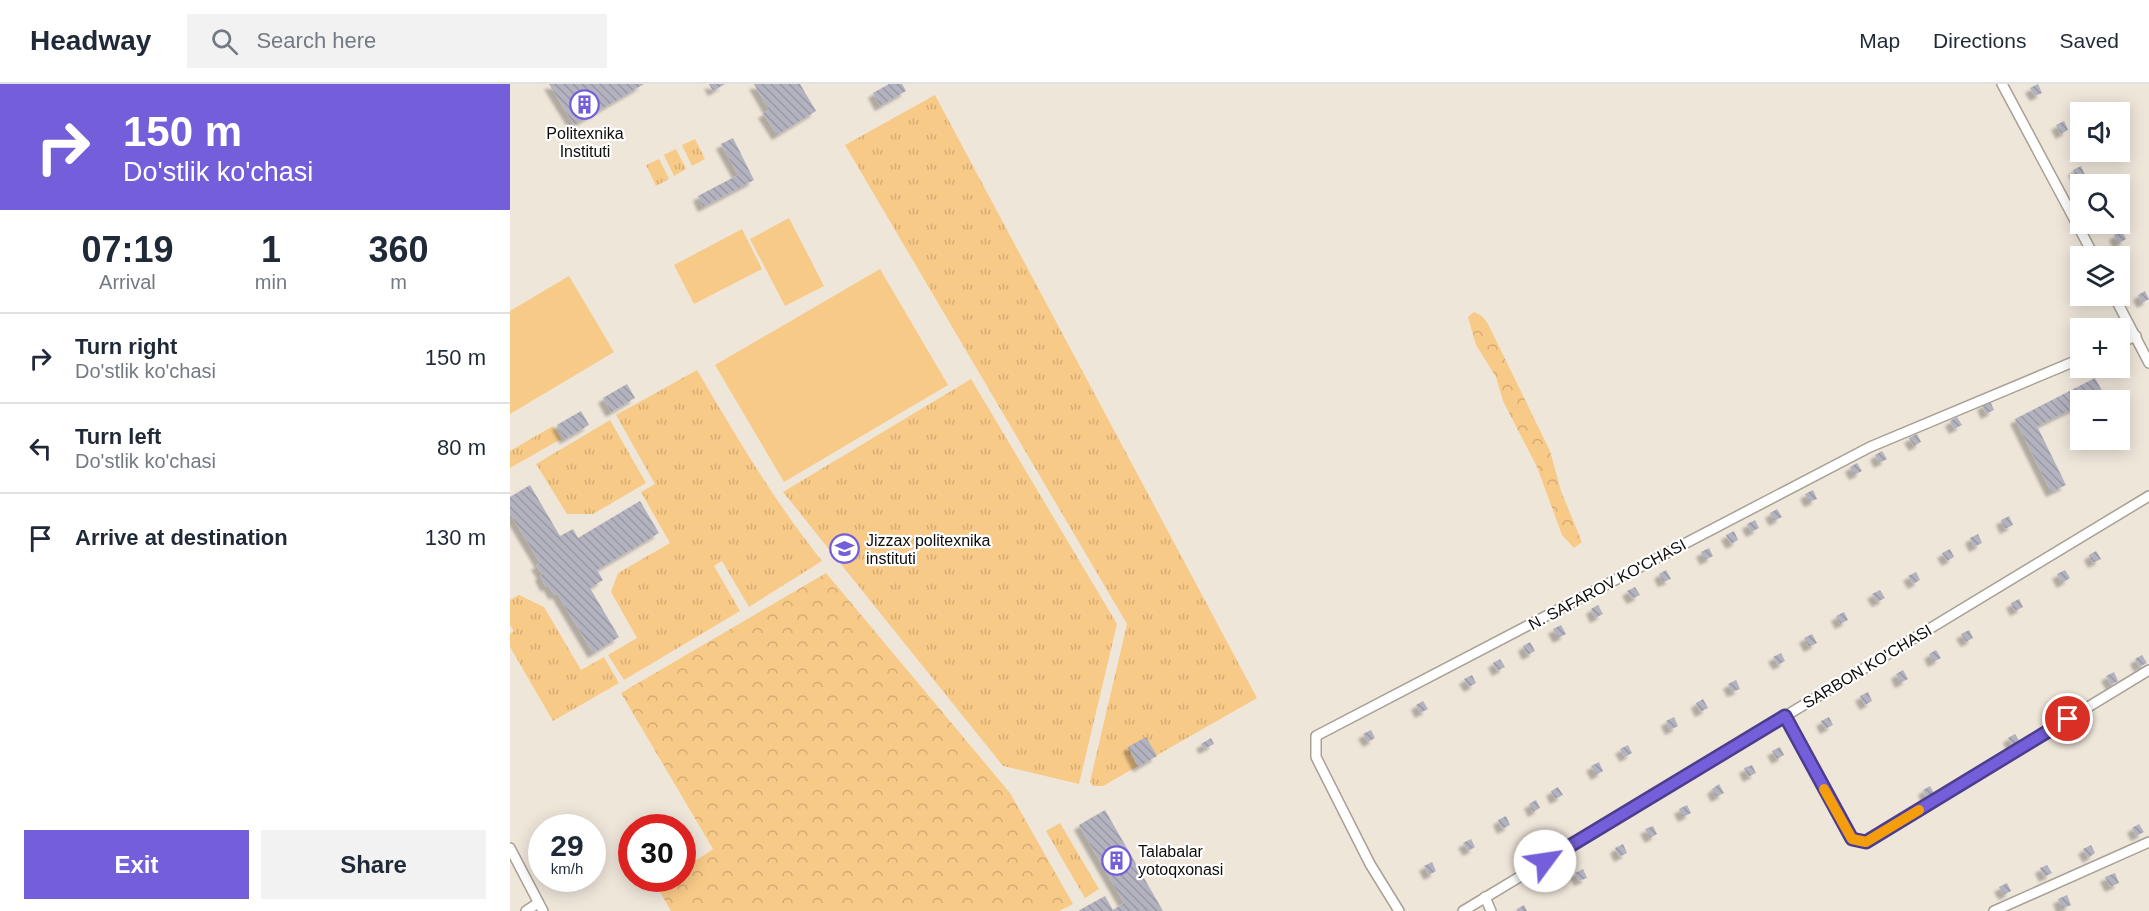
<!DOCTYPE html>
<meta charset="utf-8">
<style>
:root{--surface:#fff;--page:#f2f2f3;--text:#1f2937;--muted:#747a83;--line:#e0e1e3;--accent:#755ed9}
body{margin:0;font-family:Arial,sans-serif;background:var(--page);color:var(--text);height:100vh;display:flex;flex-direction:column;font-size:22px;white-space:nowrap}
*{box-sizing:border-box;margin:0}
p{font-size:20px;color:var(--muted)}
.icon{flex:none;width:33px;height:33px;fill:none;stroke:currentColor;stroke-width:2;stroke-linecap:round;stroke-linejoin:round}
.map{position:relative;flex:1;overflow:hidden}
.details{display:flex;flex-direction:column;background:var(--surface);width:510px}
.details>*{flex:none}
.banner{background:#755ed9;color:#fff;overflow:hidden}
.tools{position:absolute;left:1560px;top:18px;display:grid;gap:12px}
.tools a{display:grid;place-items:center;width:60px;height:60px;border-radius:0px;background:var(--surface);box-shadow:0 3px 15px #0003;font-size:30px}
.speed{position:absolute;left:18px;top:730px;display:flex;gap:12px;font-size:30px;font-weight:700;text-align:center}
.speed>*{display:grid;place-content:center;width:78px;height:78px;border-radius:50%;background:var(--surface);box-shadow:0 3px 15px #0003;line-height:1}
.speed small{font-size:15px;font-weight:400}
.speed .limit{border:9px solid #d22;background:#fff;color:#111}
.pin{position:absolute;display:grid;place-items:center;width:51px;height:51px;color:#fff;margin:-26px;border:3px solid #fff;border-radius:50%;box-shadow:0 2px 6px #0007}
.me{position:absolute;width:66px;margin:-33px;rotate:59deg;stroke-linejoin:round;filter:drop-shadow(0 0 4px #0008)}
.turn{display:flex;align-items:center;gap:21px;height:126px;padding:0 24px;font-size:27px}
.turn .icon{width:78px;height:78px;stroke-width:2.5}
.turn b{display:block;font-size:42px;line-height:51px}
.eta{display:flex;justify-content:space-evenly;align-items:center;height:102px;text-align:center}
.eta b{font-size:36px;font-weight:800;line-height:42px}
.action{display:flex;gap:12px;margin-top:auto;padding:12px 24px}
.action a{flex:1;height:69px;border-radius:0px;background:var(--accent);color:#fff;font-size:24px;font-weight:800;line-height:69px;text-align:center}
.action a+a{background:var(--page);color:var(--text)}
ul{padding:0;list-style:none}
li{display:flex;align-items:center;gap:18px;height:90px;padding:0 24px;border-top:2px solid var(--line)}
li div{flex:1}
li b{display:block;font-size:22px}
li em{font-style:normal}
header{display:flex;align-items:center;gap:36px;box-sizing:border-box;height:84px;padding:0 30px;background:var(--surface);border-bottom:2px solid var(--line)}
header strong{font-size:28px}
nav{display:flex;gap:33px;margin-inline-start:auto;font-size:21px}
.search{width:420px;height:54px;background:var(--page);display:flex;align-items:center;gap:15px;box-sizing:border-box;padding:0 21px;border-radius:0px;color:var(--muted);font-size:22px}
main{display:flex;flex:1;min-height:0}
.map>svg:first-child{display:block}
</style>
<header>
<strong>Headway</strong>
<div class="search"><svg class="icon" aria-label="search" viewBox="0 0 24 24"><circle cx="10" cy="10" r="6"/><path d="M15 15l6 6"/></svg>Search here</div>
<nav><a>Map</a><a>Directions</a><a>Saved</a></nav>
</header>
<main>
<section class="details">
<div class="banner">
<div class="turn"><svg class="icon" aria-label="right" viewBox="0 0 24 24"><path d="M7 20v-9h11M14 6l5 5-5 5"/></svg><div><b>150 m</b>Do'stlik ko'chasi</div></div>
</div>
<div class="eta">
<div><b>07:19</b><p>Arrival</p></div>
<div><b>1</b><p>min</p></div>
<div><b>360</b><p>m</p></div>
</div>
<ul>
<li><svg class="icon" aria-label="right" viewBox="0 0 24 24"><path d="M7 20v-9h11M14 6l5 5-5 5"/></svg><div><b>Turn right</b><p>Do'stlik ko'chasi</p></div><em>150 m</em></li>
<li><svg class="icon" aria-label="left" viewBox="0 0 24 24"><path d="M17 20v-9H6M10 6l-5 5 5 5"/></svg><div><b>Turn left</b><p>Do'stlik ko'chasi</p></div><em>80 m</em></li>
<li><svg class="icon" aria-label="arrive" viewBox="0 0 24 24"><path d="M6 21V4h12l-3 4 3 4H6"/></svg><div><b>Arrive at destination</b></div><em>130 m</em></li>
</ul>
<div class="action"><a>Exit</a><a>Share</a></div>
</section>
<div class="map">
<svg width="1639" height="827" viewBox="0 0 1639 827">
<defs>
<pattern id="grass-tufts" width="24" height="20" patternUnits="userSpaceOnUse" patternTransform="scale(1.5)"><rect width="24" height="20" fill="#f8ca88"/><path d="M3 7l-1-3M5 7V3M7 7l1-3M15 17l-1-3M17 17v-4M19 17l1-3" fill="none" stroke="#d4ac74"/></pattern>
<pattern id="forest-crowns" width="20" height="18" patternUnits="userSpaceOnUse" patternTransform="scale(1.5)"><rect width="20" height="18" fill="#f8ca88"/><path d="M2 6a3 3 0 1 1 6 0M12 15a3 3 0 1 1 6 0" fill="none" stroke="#d4ac74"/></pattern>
<pattern id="building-back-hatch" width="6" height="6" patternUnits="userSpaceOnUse" patternTransform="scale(1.5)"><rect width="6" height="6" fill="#b3b2bf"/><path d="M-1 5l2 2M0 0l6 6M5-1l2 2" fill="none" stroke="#9998a3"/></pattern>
<filter id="shadow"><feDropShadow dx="-5" dy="5" stdDeviation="1.5" flood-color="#0004"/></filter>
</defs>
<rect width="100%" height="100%" fill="#efe6da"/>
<g fill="url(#grass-tufts)">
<polygon points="425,11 747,614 593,702 583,702 580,698 617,540 335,61"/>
<polygon points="185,55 195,75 182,82 172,61"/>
<polygon points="166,65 176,85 164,92 154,71"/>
<polygon points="149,75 159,95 146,102 136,81"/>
<path d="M187,286C226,352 264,417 312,477L239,523L212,477L204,482L230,527L114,596L98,571L127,554L101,508L108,489L160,459L131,408L145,400L106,331Z"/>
<polygon points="461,295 607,540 569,700 493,682 273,408"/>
<polygon points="100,336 136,399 83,430 57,430 26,380"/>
<polygon points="43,342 51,355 0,384 0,367"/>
<polygon points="9,511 34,523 71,586 94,573 109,599 43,637 0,563 0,550 4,547 0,541 0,516"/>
<polygon points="550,739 589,805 575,814 536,747"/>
</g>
<g fill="url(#forest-crowns)">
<polygon points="964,228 972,232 978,240 1040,367 1051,407 1072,458 1064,464 1052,451 1027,383 993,317 986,293 966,261 958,233"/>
<polygon points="316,489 500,709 563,820 549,827 161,827 146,801 156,795 172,795 173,785 203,765 111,609"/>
</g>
<g fill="#f8ca88">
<polygon points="279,134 314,202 275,222 240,155"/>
<polygon points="232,145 252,185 184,220 164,181"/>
<polygon points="370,185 438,301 274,398 205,281"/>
<polygon points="59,192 104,268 0,330 0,227"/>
</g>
<g fill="url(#building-back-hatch)" filter="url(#shadow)">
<polygon points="39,0 134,0 64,41"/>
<polygon points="199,0 215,0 203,7"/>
<polygon points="244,0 290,0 306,27 267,51 253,29 259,26"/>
<polygon points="379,0 392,0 396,7 370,22 363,9"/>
<polygon points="1528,0 1532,9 1525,12 1520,4"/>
<polygon points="1554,37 1558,46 1551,50 1546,41"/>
<polygon points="223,54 244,96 193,123 188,112 228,91 211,60"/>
<polygon points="1571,82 1575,91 1567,95 1563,86"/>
<polygon points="1612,147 1616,155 1608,160 1604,151"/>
<polygon points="1635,207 1639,215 1632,219 1628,211"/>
<polygon points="1585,294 1597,316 1570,316 1570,331 1566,323 1527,342 1556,401 1541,408 1505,335"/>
<polygon points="117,300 125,314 101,328 93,314"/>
<polygon points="1480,317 1484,326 1476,330 1472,321"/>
<polygon points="71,327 79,341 55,355 47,341"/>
<polygon points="1447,333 1452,341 1444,345 1440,337"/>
<polygon points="1407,350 1411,358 1404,362 1399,354"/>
<polygon points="1372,367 1377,375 1369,379 1365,371"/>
<polygon points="1347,379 1352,387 1344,391 1340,383"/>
<polygon points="20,401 50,452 63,445 68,454 130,417 149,449 87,486 93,496 80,504 109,553 83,569 47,509 44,511 38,501 36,503 33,498 30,492 32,490 26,481 30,479 0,429 0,413"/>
<polygon points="1303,406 1307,415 1299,418 1295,410"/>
<polygon points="1267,425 1272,433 1264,437 1260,429"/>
<polygon points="1499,432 1503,441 1495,445 1491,436"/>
<polygon points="1245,436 1249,444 1241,448 1237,440"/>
<polygon points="1224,447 1228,456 1221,460 1216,451"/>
<polygon points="1468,450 1472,459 1464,463 1460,454"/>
<polygon points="1199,464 1203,472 1195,476 1191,468"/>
<polygon points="1440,465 1444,473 1437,477 1432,469"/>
<polygon points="1586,467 1591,475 1583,479 1579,471"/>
<polygon points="1156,486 1161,495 1153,498 1149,490"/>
<polygon points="1555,486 1560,494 1552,499 1547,490"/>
<polygon points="1406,488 1410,496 1403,500 1398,492"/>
<polygon points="1125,503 1130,511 1122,515 1117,507"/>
<polygon points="1370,506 1375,514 1367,518 1362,510"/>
<polygon points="1509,515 1513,523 1505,527 1501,519"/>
<polygon points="1088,521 1093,530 1085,534 1081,525"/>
<polygon points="1334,528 1338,536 1330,540 1326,532"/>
<polygon points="1051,541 1056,550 1048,554 1043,545"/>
<polygon points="1459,546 1463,554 1456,558 1451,550"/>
<polygon points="1302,550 1307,559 1299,563 1294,554"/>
<polygon points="1020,558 1025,567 1017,571 1013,562"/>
<polygon points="1426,566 1431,574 1423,578 1419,570"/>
<polygon points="1271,569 1275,577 1268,581 1263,573"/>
<polygon points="1632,571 1637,579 1629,583 1625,575"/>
<polygon points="990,575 995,583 987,587 983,579"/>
<polygon points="1393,586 1398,595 1390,599 1386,590"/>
<polygon points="1604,588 1608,597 1601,601 1596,592"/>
<polygon points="962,591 966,599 959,603 954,595"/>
<polygon points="1226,596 1230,605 1222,608 1218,600"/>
<polygon points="1358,608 1362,617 1355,621 1350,612"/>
<polygon points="1193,615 1198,624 1190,628 1186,619"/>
<polygon points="913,617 918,625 910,629 906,621"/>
<polygon points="1554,619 1559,628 1551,631 1546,623"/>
<polygon points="1164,633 1168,642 1160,646 1156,637"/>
<polygon points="1319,633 1323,641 1315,645 1311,637"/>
<polygon points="861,646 865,654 858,658 853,650"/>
<polygon points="1505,650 1510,658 1502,662 1498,654"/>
<polygon points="636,653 647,672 628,683 618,663"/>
<polygon points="701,654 704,660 694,665 691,660"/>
<polygon points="1118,661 1122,669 1115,673 1110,665"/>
<polygon points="1270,663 1274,671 1267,675 1262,667"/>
<polygon points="1089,678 1093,687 1086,691 1081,682"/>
<polygon points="1242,681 1246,689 1238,693 1234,684"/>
<polygon points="1209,700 1214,709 1206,713 1202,705"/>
<polygon points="1420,702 1425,711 1417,715 1413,706"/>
<polygon points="1048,703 1053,711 1045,715 1041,707"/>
<polygon points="1026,716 1030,724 1023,728 1019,720"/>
<polygon points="1177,721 1181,729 1173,733 1169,725"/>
<polygon points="595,726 653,827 568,827 595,812 603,826 614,819 569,741"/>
<polygon points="996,732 1000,741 992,745 988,736"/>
<polygon points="1629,740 1634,748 1626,752 1622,744"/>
<polygon points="1143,742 1147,750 1140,754 1135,745"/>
<polygon points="961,755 965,763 958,767 953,759"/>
<polygon points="1113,760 1117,769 1109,773 1105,764"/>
<polygon points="1581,761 1585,769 1578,774 1573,765"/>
<polygon points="922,778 926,787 919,791 914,782"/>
<polygon points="1537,781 1542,789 1534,793 1530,784"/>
<polygon points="1073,785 1077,794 1069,797 1065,789"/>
<polygon points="1605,789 1609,799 1600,803 1595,793"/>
<polygon points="1497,799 1501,807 1494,811 1489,803"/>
<polygon points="1557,811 1561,821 1552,825 1548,815"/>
<polygon points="1014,821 1017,827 1007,827 1007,825"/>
</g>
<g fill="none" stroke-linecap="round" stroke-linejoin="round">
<defs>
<g id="street">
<polyline points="1492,0 1584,172"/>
<polyline points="1604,212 1639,279"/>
<polyline points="1610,259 1626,252"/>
<polyline points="1275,632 1342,755 1356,758 1639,586"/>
<polyline points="0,764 33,827"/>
<polyline points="975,813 981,827"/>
<polyline points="16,827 28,819"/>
<polyline points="889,827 860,780 806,673 806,652 1360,363 1570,275"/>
<polyline points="953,827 1639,412"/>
<polyline points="1484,827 1639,758"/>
</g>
</defs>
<use href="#street" stroke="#a8a094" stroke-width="12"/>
<use href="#street" stroke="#fff" stroke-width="9"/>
</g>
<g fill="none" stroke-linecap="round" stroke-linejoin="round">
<defs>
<polyline id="route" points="1035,777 1275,632 1342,755 1356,758 1558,635"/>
</defs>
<use href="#route" stroke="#4c3d8d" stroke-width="15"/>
<use href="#route" stroke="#755ed9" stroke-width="10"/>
<polyline stroke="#f59e0b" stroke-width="10" points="1314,705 1342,755 1356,758 1409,726"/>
</g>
<defs>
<symbol id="building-ring" viewBox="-11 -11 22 22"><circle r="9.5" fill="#fff" stroke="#755ed9" stroke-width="1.5"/><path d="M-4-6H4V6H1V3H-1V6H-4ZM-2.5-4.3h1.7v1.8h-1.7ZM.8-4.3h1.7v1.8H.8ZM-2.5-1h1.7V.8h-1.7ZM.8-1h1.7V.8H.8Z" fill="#755ed9"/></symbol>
<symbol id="university-ring" viewBox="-11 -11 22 22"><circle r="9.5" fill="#fff" stroke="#755ed9" stroke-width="1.5"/><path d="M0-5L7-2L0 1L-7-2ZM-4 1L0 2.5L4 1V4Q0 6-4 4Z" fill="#755ed9"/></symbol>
</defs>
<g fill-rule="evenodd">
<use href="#building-ring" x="58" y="4" width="33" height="33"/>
<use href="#university-ring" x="318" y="448" width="33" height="33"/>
<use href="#building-ring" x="590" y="760" width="33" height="33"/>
</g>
<g text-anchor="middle" stroke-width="4.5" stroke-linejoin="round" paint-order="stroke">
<g font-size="16" fill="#100d09" stroke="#fff" text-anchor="start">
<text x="75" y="55" text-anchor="middle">Politexnika<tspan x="75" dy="18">Instituti</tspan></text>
<text x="356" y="462">Jizzax politexnika<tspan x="356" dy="18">instituti</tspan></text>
<text x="628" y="773">Talabalar<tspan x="628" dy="18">yotoqxonasi</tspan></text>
</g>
<g font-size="16" fill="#100d09" stroke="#fff">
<text transform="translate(1097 500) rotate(-28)" y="6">N. SAFAROV KO'CHASI</text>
<text transform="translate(1357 582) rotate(-31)" y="6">SARBON KO'CHASI</text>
</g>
</g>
</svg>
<div class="tools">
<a><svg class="icon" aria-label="sound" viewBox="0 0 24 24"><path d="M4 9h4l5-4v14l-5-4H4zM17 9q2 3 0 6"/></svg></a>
<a><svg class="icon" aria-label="search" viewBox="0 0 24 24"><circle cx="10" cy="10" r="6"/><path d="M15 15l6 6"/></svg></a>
<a><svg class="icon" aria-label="layers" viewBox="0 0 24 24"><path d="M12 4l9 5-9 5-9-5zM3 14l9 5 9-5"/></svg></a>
<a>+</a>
<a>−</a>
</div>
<div class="speed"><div>29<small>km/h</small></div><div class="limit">30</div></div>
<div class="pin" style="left:1558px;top:635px;background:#d93025"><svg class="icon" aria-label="arrive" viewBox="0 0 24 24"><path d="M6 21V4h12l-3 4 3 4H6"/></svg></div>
<svg class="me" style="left:1035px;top:777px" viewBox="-20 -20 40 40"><circle r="19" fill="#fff"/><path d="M0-13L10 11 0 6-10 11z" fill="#755ed9"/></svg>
</div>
</main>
